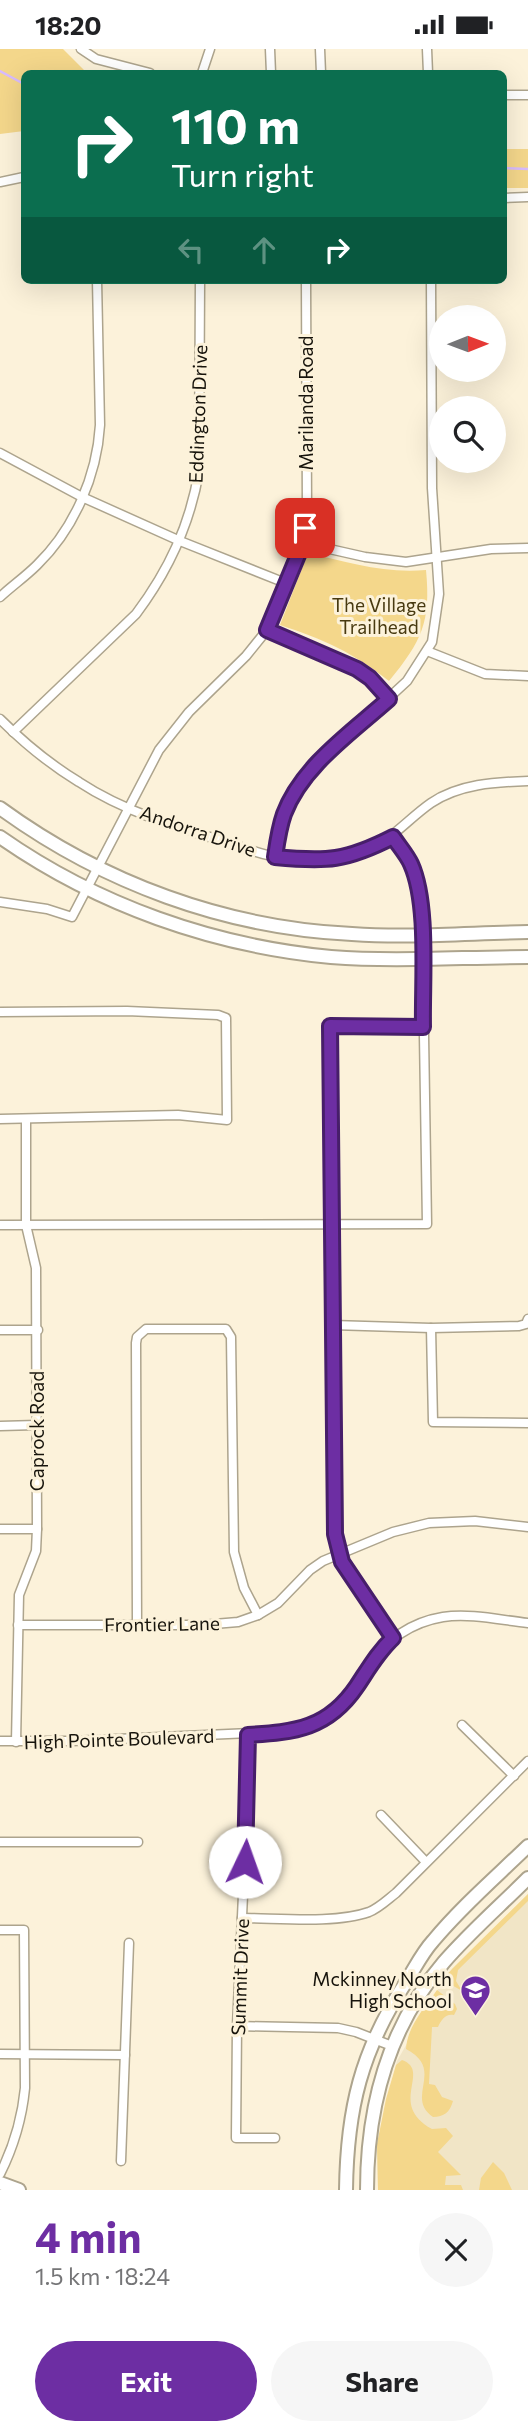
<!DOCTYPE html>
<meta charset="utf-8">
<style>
:root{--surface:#fff;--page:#f6f6f6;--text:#202124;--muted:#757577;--accent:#6d2ea3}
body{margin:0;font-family:Commissioner,sans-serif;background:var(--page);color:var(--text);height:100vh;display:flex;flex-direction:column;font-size:26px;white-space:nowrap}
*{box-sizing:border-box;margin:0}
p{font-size:23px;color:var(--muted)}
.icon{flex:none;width:38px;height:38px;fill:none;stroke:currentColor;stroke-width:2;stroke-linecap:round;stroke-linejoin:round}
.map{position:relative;height:2141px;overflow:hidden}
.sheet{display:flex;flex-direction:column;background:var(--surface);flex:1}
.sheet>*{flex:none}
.hud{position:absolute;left:21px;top:21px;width:486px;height:214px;border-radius:10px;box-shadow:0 7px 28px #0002;background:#0b6e4f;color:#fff;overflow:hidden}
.needle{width:46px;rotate:89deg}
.fabs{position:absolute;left:429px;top:256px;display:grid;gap:14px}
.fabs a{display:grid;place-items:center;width:77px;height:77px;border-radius:50%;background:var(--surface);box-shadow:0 7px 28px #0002;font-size:35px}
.pin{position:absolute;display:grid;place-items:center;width:60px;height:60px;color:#fff;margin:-30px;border-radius:14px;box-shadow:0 4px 10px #0006}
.me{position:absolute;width:77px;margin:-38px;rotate:3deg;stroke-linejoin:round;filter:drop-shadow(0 0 5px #0008)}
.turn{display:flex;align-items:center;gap:24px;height:147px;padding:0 35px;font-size:32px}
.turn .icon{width:91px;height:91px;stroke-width:2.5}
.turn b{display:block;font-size:49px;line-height:60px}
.lanes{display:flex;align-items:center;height:66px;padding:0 35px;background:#0003;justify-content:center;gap:35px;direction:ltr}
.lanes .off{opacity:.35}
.round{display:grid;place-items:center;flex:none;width:74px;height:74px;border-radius:37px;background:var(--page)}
.overview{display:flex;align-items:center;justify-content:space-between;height:119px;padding:0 35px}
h1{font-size:42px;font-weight:700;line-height:52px;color:var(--accent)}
.button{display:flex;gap:14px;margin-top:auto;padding:14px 35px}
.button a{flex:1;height:80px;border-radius:42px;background:var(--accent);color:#fff;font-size:28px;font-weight:700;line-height:80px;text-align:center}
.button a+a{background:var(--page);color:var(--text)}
.status{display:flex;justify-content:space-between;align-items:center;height:49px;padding:0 35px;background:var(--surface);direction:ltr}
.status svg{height:19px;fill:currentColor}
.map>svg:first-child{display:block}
</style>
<div class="status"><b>18:20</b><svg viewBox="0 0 49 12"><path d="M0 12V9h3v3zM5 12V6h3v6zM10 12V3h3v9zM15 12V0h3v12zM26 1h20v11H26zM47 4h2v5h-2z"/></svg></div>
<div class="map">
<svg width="528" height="2141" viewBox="0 0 528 2141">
<rect width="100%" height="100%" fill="#fcf2da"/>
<polygon fill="#f1e5c6" points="528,1845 528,2141 378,2141 377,2095 397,2012 446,1926"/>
<g fill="#f4d78b">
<polygon points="0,0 63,0 87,24 24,24 24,82 0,85"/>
<rect x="504" y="100" width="24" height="39"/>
<path d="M308,504C347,513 385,525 426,521C431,573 422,592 389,632C354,604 323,590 280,576Z"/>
<polygon points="528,1845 528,1852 458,1921 456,1932 462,1942 445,1932 445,1928 453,1919"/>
<path d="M437,1941L455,1955L457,1960L454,1966C446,1964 441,1971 438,1978H432L429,2035L435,2036L442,2048L453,2052C450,2063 444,2068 433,2068C404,2048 446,2021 406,2000C407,1978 425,1958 437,1941Z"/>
<path d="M402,2011C432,2022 387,2055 432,2080L446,2079L453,2087L438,2103L461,2126L446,2127L445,2136H461L463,2141H378L377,2095L386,2050L396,2016Z"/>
<polygon points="493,2113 504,2124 512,2141 479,2141 481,2129"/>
</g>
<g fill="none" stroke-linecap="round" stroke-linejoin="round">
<g stroke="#d8bbfd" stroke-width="2.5">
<polyline points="0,22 24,35"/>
<polyline points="504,119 528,120"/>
</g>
<defs>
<g id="street">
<polyline points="81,0 96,10 150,24"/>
<polyline points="270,0 271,24"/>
<polyline points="320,0 321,24"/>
<polyline points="427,0 428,24"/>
<polyline points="202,24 210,0"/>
<polyline points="504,46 528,46"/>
<polyline points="0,133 24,128"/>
<polyline points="504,149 528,148"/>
<polyline points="0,404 82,448 180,492 288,535"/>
<polyline points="303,494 365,508 406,513 491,500 528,499"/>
<path d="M0,548C12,537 26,527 37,516C74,480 97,427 100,376L97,231"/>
<polyline points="267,581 357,620 370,629 389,650"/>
<polyline points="427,602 485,625 528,627"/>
<path d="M0,670C23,693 51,716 79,733C123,762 176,778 226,793C243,798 260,806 278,808C307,813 339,813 367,801C393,790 408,770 431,754C459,735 495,733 528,732"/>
<path d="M13,683L136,565C169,521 190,476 199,422L200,231"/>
<polyline points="275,808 284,764 295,744 317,715 407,632 432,593 439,545 432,439 431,231"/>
<polyline points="0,853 47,860 72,868 159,701 189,663 246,607 267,581 303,494 307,463 306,231"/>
<polyline points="0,963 127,962 218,966 226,969 227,1071 178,1066 0,1070"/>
<polyline points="0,1176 427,1175 422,860 411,814 393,788"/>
<polyline points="332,1276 431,1279 519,1277 526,1275 528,1270"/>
<polyline points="431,1279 433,1373 528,1374"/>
<polyline points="0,1281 38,1281"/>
<polyline points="0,1377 37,1376"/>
<polyline points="0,1480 37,1480"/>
<polyline points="18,1576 202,1576 238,1573 258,1566 278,1554 310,1521 323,1512 393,1483 429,1474 475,1472 528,1478"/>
<polyline points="137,1576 136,1294 137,1288 146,1280 226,1280 231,1288 234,1503 244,1539 258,1566"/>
<polyline points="393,1589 342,1513 335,1485 330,977 423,978"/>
<polyline points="462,1676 514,1727"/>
<polyline points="248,1686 247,1758 237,1977 236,2089 275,2089"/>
<path d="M0,1692H72L295,1682C315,1676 331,1668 345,1653C355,1642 361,1629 369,1617C385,1591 412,1573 443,1568C470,1564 500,1571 528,1574"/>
<polyline points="16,1693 19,1546 36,1502 37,1480 36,1219 26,1176 26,1070"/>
<polyline points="381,1766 426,1813"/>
<polyline points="0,1793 138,1793"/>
<path d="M242,1869C277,1869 336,1875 369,1863C379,1859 387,1851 396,1844L528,1712"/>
<path d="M0,1881H24L25,2039C22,2070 14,2097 0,2125"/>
<polyline points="237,1977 338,1979 356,1983 392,1997"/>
<polyline points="0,2005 125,2006"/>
<polyline points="121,2112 129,1894"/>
</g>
<g id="secondary">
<path d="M0,759C103,834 225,879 352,885C410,889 470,884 528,883"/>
<path d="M0,788C97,856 213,897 331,908C396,913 463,908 528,908"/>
<polyline points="0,2134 19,2141"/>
<path d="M346,2141C347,2060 361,2002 406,1933C415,1919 422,1904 433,1892C461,1858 496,1828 528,1797"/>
<path d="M367,2141C367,2057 389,1977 444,1913C470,1883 500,1857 528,1829"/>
</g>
</defs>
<use href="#street" stroke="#ada48d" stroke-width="11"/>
<use href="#secondary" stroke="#ada48d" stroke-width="16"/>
<use href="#street" stroke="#fff" stroke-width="8"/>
<use href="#secondary" stroke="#fff" stroke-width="12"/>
</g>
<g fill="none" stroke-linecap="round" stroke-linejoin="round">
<defs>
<path id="route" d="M245,1813L248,1686C295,1683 328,1680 357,1637C369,1619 378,1603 393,1589L342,1513L335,1485L330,977L423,978C422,933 429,855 411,815C407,806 399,797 393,788C346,812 327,813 275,808C277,794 279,779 284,765C302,717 352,683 389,650L370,629L357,620L267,581L303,494L305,479"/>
</defs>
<use href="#route" stroke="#471e6a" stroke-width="18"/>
<use href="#route" stroke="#6d2ea3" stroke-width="12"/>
</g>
<defs>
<symbol id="school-pin" viewBox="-11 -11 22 30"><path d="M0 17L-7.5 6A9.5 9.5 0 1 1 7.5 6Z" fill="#6d2ea3" stroke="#fcf2da"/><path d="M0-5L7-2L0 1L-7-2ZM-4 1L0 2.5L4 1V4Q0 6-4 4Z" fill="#fff"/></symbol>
</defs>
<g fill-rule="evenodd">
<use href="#school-pin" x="458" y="1924" width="35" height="47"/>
</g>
<g text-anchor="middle" stroke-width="6" stroke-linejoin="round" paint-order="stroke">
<g font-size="19" fill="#17140c" stroke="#fcf2da">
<text transform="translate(306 354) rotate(-90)" y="7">Marilanda Road</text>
<text transform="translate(198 365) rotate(-88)" y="7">Eddington Drive</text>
<text transform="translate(198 782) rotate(19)" y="7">Andorra Drive</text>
<text transform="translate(37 1382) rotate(-90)" y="7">Caprock Road</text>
<text transform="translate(162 1575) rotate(-1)" y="7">Frontier Lane</text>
<text transform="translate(119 1690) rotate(-2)" y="7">High Pointe Boulevard</text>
<text transform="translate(240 1928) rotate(-88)" y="7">Summit Drive</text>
</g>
<g font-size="19" fill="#483a11" stroke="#fcf2da">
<text x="379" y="563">The Village<tspan x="379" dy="22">Trailhead</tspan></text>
</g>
<g font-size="19" fill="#17140c" stroke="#fcf2da" text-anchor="end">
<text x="452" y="1937">Mckinney North<tspan x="452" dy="22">High School</tspan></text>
</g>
</g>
</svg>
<div class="fabs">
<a><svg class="needle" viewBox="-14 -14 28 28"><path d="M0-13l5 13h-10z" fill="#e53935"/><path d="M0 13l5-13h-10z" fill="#757577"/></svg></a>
<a><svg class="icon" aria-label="search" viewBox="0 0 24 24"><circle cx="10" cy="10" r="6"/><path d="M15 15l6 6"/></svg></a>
</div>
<div class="pin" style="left:305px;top:479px;background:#d93025"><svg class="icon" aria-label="arrive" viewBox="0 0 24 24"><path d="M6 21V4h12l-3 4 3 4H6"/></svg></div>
<svg class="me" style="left:245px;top:1813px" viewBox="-20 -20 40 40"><circle r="19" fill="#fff"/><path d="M0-13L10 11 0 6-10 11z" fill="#6d2ea3"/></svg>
<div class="hud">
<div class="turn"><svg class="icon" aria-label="right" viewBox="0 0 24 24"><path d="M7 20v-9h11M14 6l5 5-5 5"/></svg><div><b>110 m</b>Turn right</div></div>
<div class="lanes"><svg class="icon off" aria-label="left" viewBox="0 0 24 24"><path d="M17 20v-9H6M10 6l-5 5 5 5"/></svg><svg class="icon off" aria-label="ahead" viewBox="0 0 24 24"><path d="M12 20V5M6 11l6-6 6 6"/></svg><svg class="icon" aria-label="right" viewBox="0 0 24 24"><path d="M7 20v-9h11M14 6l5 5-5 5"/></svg></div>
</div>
</div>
<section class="sheet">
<div class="overview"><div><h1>4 min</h1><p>1.5 km · 18:24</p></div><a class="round"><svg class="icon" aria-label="close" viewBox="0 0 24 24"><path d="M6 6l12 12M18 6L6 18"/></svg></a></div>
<div class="button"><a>Exit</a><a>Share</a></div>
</section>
